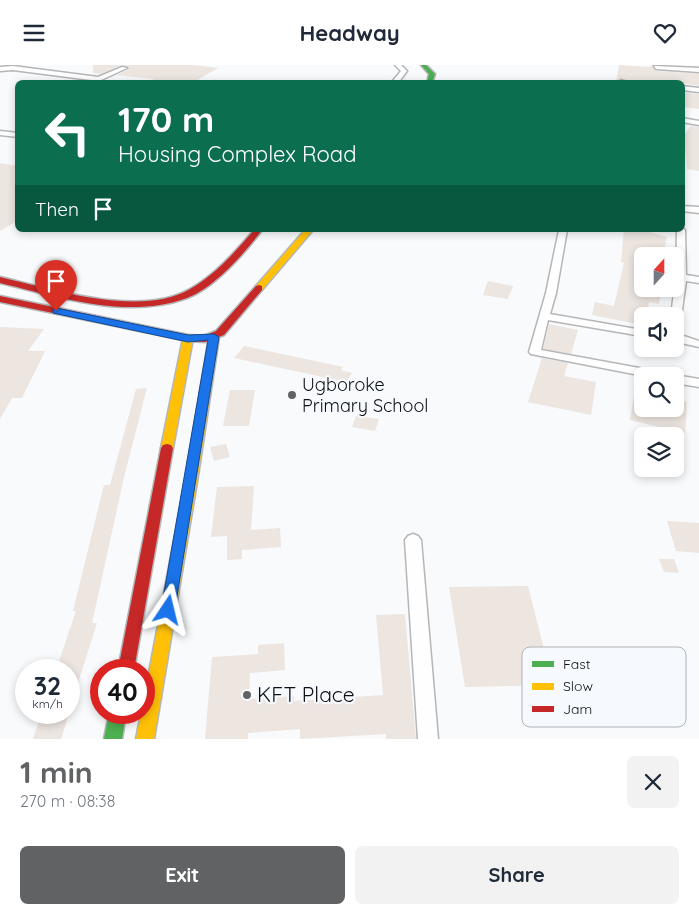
<!DOCTYPE html>
<meta charset="utf-8">
<style>
:root{--surface:#fff;--page:#f2f2f3;--text:#1f2937;--muted:#747a83;--accent:#606264}
body{margin:0;font-family:Quicksand,sans-serif;background:var(--page);color:var(--text);height:100vh;display:flex;flex-direction:column;font-size:19px;white-space:nowrap}
*{box-sizing:border-box;margin:0}
p{font-size:16px;color:var(--muted)}
.icon{flex:none;width:28px;height:28px;fill:none;stroke:currentColor;stroke-width:2;stroke-linecap:round;stroke-linejoin:round}
.map{position:relative;height:674px;overflow:hidden}
.drawer{display:flex;flex-direction:column;background:var(--surface);flex:1}
.drawer>*{flex:none}
.hud{position:absolute;left:15px;top:15px;width:670px;height:152px;border-radius:8px;box-shadow:0 2px 8px #0003;background:#0b6e4f;color:#fff;overflow:hidden}
.needle{width:32px;rotate:21deg}
.tools{position:absolute;left:634px;top:182px;display:grid;gap:10px}
.tools a{display:grid;place-items:center;width:50px;height:50px;border-radius:8px;background:var(--surface);box-shadow:0 2px 8px #0003;font-size:25px}
.speed{position:absolute;left:15px;top:594px;display:flex;gap:10px;font-size:25px;font-weight:700;text-align:center}
.speed>*{display:grid;place-content:center;width:65px;height:65px;border-radius:50%;background:var(--surface);box-shadow:0 2px 8px #0003;line-height:1}
.speed small{font-size:12px;font-weight:400}
.speed .limit{border:8px solid #d22;background:#fff;color:#111}
.pin{position:absolute;display:grid;place-items:center;width:42px;height:42px;color:#fff;margin:-51px -21px;border-radius:50% 50% 50% 0;rotate:-45deg;box-shadow:0 0 5px #0007}
.pin .icon{rotate:45deg}
.me{position:absolute;width:55px;margin:-28px;rotate:10deg;stroke-linejoin:round;filter:drop-shadow(0 0 4px #0008)}
.turn{display:flex;align-items:center;gap:18px;height:105px;padding:0 20px;font-size:22px}
.turn .icon{width:65px;height:65px;stroke-width:2.5}
.turn b{display:block;font-size:35px;line-height:42px}
.then{display:flex;align-items:center;height:48px;padding:0 20px;background:#0003;gap:10px;font-size:19px}
.round{display:grid;place-items:center;flex:none;width:52px;height:52px;border-radius:8px;background:var(--page)}
.head{display:flex;align-items:center;justify-content:space-between;height:85px;padding:0 20px}
h1{font-size:30px;font-weight:700;line-height:38px;color:var(--accent)}
.primary-button{display:flex;gap:10px;margin-top:auto;padding:10px 20px}
.primary-button a{flex:1;height:58px;border-radius:8px;background:var(--accent);color:#fff;font-size:20px;font-weight:700;line-height:58px;text-align:center}
.primary-button a+a{background:var(--page);color:var(--text)}
header{display:flex;justify-content:space-between;align-items:center;height:65px;padding:0 20px;background:var(--surface);font-size:22px;font-weight:700}
.map>svg:first-child{display:block}
</style>
<header><svg class="icon" aria-label="menu" viewBox="0 0 24 24"><path d="M4 6h16M4 12h16M4 18h16"/></svg>Headway<svg class="icon" aria-label="heart" viewBox="0 0 24 24"><path d="M12 20l-8-8c-3-5 5-10 8-4 3-6 11-1 8 4z"/></svg></header>
<div class="map">
<svg width="699" height="674" viewBox="0 0 699 674">
<rect width="100%" height="100%" fill="#f8fafc"/>
<g fill="#ece5e0">
<polygon points="93,0 193,0 218,3 192,18 147,18 154,14 116,10 128,5 127,1 121,0 101,9 93,8"/>
<polygon points="619,0 649,2 653,0 656,6 699,9 699,21 682,18 630,18 622,13 616,18"/>
<polygon points="682,27 699,29 699,44 682,42"/>
<polygon points="691,61 699,62 699,106 687,104 684,70"/>
<polygon points="0,98 18,101 18,155 0,166"/>
<polygon points="624,165 642,165 667,172 663,190 655,188 654,191 642,191 642,224 661,226 659,239 649,237 647,251 642,251 642,260 592,250 595,237 614,241 624,198 621,197"/>
<polygon points="488,216 513,221 508,234 483,230"/>
<polygon points="549,259 578,265 571,289 543,284"/>
<polygon points="0,262 44,264 28,286 45,286 22,333 12,333 0,354"/>
<polygon points="244,281 343,302 341,305 352,308 346,317 234,293"/>
<polygon points="542,293 568,298 564,311 596,317 591,350 528,337"/>
<polygon points="636,319 642,320 642,344 675,344 675,334 687,337 685,368 630,355"/>
<polygon points="147,323 124,412 92,558 97,558 71,640 69,639 69,605 56,605 76,546 73,546 104,420 110,420 136,324"/>
<polygon points="230,325 255,325 249,361 223,361"/>
<polygon points="356,351 379,354 375,366 352,362"/>
<polygon points="226,379 230,392 214,396 210,382"/>
<polygon points="254,421 251,465 280,463 281,482 242,485 242,494 227,495 227,471 211,472 217,422"/>
<polygon points="667,456 699,458 699,488 676,486"/>
<polygon points="659,494 674,494 679,508 664,507"/>
<polygon points="528,521 553,620 465,622 449,522"/>
<polygon points="405,549 416,674 386,674 386,669 300,674 300,664 248,668 248,674 205,674 212,592 258,589 258,580 284,578 285,605 250,608 249,634 294,631 294,636 383,630 376,550"/>
<polygon points="42,648 69,648 61,674 33,674"/>
</g>
<g fill="none" stroke-linecap="round" stroke-linejoin="round">
<defs>
<g id="street">
<polygon points="395,0 401,0 407,6 398,18 391,18 401,6"/>
<polygon points="13,1 98,12 122,2 127,3 99,16 13,5 0,6 0,2"/>
<polygon points="654,1 699,3 699,7 656,4"/>
<polygon points="621,15 627,17 628,18 618,18"/>
<polygon points="682,21 699,23 699,27 682,25"/>
<polygon points="682,53 699,56 699,60 682,57"/>
<polygon points="0,66 18,68 18,72 0,70"/>
<polygon points="682,141 699,142 699,148 682,146"/>
<polygon points="682,163 685,165 686,210 699,212 699,218 686,216 680,259 675,262 675,251 671,251 676,212 677,165 682,165"/>
<polygon points="559,165 567,165 556,228 550,249 642,265 642,271 548,255 541,285 661,307 667,311 644,311 531,289 529,287 546,228"/>
<polygon points="675,268 699,276 699,282 677,277 675,276"/>
<polygon points="675,310 699,314 699,322 675,318 675,311 671,311"/>
<polygon points="413,469 418,471 421,475 438,674 418,674 405,475 408,471"/>
</g>
<g id="fast">
<polygon points="421,0 426,0 435,9 432,18 427,18 429,9"/>
<polygon points="109,648 126,648 122,674 104,674"/>
</g>
<g id="slow">
<polygon points="305,165 313,165 262,225 256,225 256,221"/>
<polygon points="214,269 219,272 197,417 154,674 136,674 141,648 144,648 144,634 185,417 209,272"/>
<polygon points="188,270 193,273 173,383 171,386 163,386 161,383 183,273"/>
</g>
<g id="jam">
<path d="M254,165H262C245,188 214,223 187,233C127,255 59,232 0,218V212C52,224 140,253 190,224C215,210 235,187 254,165Z"/>
<polygon points="259,220 262,221 262,225 224,270 205,277 188,276 0,237 0,231 188,270 204,271 216,266 256,221"/>
<polygon points="167,379 171,380 173,383 134,605 118,605 161,383 163,380"/>
</g>
</defs>
<use href="#street" stroke="#b5b6b8" stroke-width="3"/>
<use href="#fast" stroke="#b5b6b8" stroke-width="3"/>
<use href="#slow" stroke="#b5b6b8" stroke-width="3"/>
<use href="#jam" stroke="#b5b6b8" stroke-width="3"/>
<use href="#street" fill="#fefeff" fill-rule="evenodd"/>
<use href="#fast" fill="#4caf50" fill-rule="evenodd"/>
<use href="#slow" fill="#ffc107" fill-rule="evenodd"/>
<use href="#jam" fill="#c62828" fill-rule="evenodd"/>
</g>
<polygon fill="#1a73e8" stroke="#114b97" points="56,243 188,270 214,269 219,272 174,550 168,552 163,550 161,545 208,275 188,277 53,248 53,244"/>
<g fill="#606264" stroke="#f6f9fe" stroke-width="2">
<circle cx="292" cy="330" r="5"/>
<circle cx="247" cy="630" r="5"/>
</g>
<g text-anchor="middle" stroke-width="4.5" stroke-linejoin="round" paint-order="stroke">
<g font-size="18" fill="#0e1012" stroke="#f6f9fe" text-anchor="start">
<text x="302" y="326">Ugboroke<tspan x="302" dy="21">Primary School</tspan></text>
</g>
<g font-size="21" fill="#0e1012" stroke="#f6f9fe" text-anchor="start">
<text x="257" y="637">KFT Place</text>
</g>
</g>
<rect x="522" y="582" width="164" height="80" rx="8" fill="#f6f9fe" stroke="#b0b3b7" stroke-width="1"/>
<rect x="532" y="596" width="22" height="6" fill="#4caf50"/>
<rect x="532" y="618" width="22" height="7" fill="#ffc107"/>
<rect x="532" y="641" width="22" height="6" fill="#c62828"/>
<g font-size="14" fill="#0e1012">
<text x="563" y="604">Fast</text>
<text x="563" y="626">Slow</text>
<text x="563" y="649">Jam</text>
</g>
</svg>
<div class="tools">
<a><svg class="needle" viewBox="-14 -14 28 28"><path d="M0-13l5 13h-10z" fill="#e53935"/><path d="M0 13l5-13h-10z" fill="#747a83"/></svg></a>
<a><svg class="icon" aria-label="sound" viewBox="0 0 24 24"><path d="M4 9h4l5-4v14l-5-4H4zM17 9q2 3 0 6"/></svg></a>
<a><svg class="icon" aria-label="search" viewBox="0 0 24 24"><circle cx="10" cy="10" r="6"/><path d="M15 15l6 6"/></svg></a>
<a><svg class="icon" aria-label="layers" viewBox="0 0 24 24"><path d="M12 4l9 5-9 5-9-5zM3 14l9 5 9-5"/></svg></a>
</div>
<div class="speed"><div>32<small>km/h</small></div><div class="limit">40</div></div>
<div class="pin" style="left:56px;top:246px;background:#d93025"><svg class="icon" aria-label="arrive" viewBox="0 0 24 24"><path d="M6 21V4h12l-3 4 3 4H6"/></svg></div>
<svg class="me" style="left:168px;top:545px" viewBox="-20 -20 40 40"><path d="M0-17L14 15 0 8-14 15z" fill="#1a73e8" stroke="#fff" stroke-width="4"/></svg>
<div class="hud">
<div class="turn"><svg class="icon" aria-label="left" viewBox="0 0 24 24"><path d="M17 20v-9H6M10 6l-5 5 5 5"/></svg><div><b>170 m</b>Housing Complex Road</div></div>
<div class="then">Then<svg class="icon" aria-label="arrive" viewBox="0 0 24 24"><path d="M6 21V4h12l-3 4 3 4H6"/></svg></div>
</div>
</div>
<section class="drawer">
<div class="head"><div><h1>1 min</h1><p>270 m · 08:38</p></div><a class="round"><svg class="icon" aria-label="close" viewBox="0 0 24 24"><path d="M6 6l12 12M18 6L6 18"/></svg></a></div>
<div class="primary-button"><a>Exit</a><a>Share</a></div>
</section>
